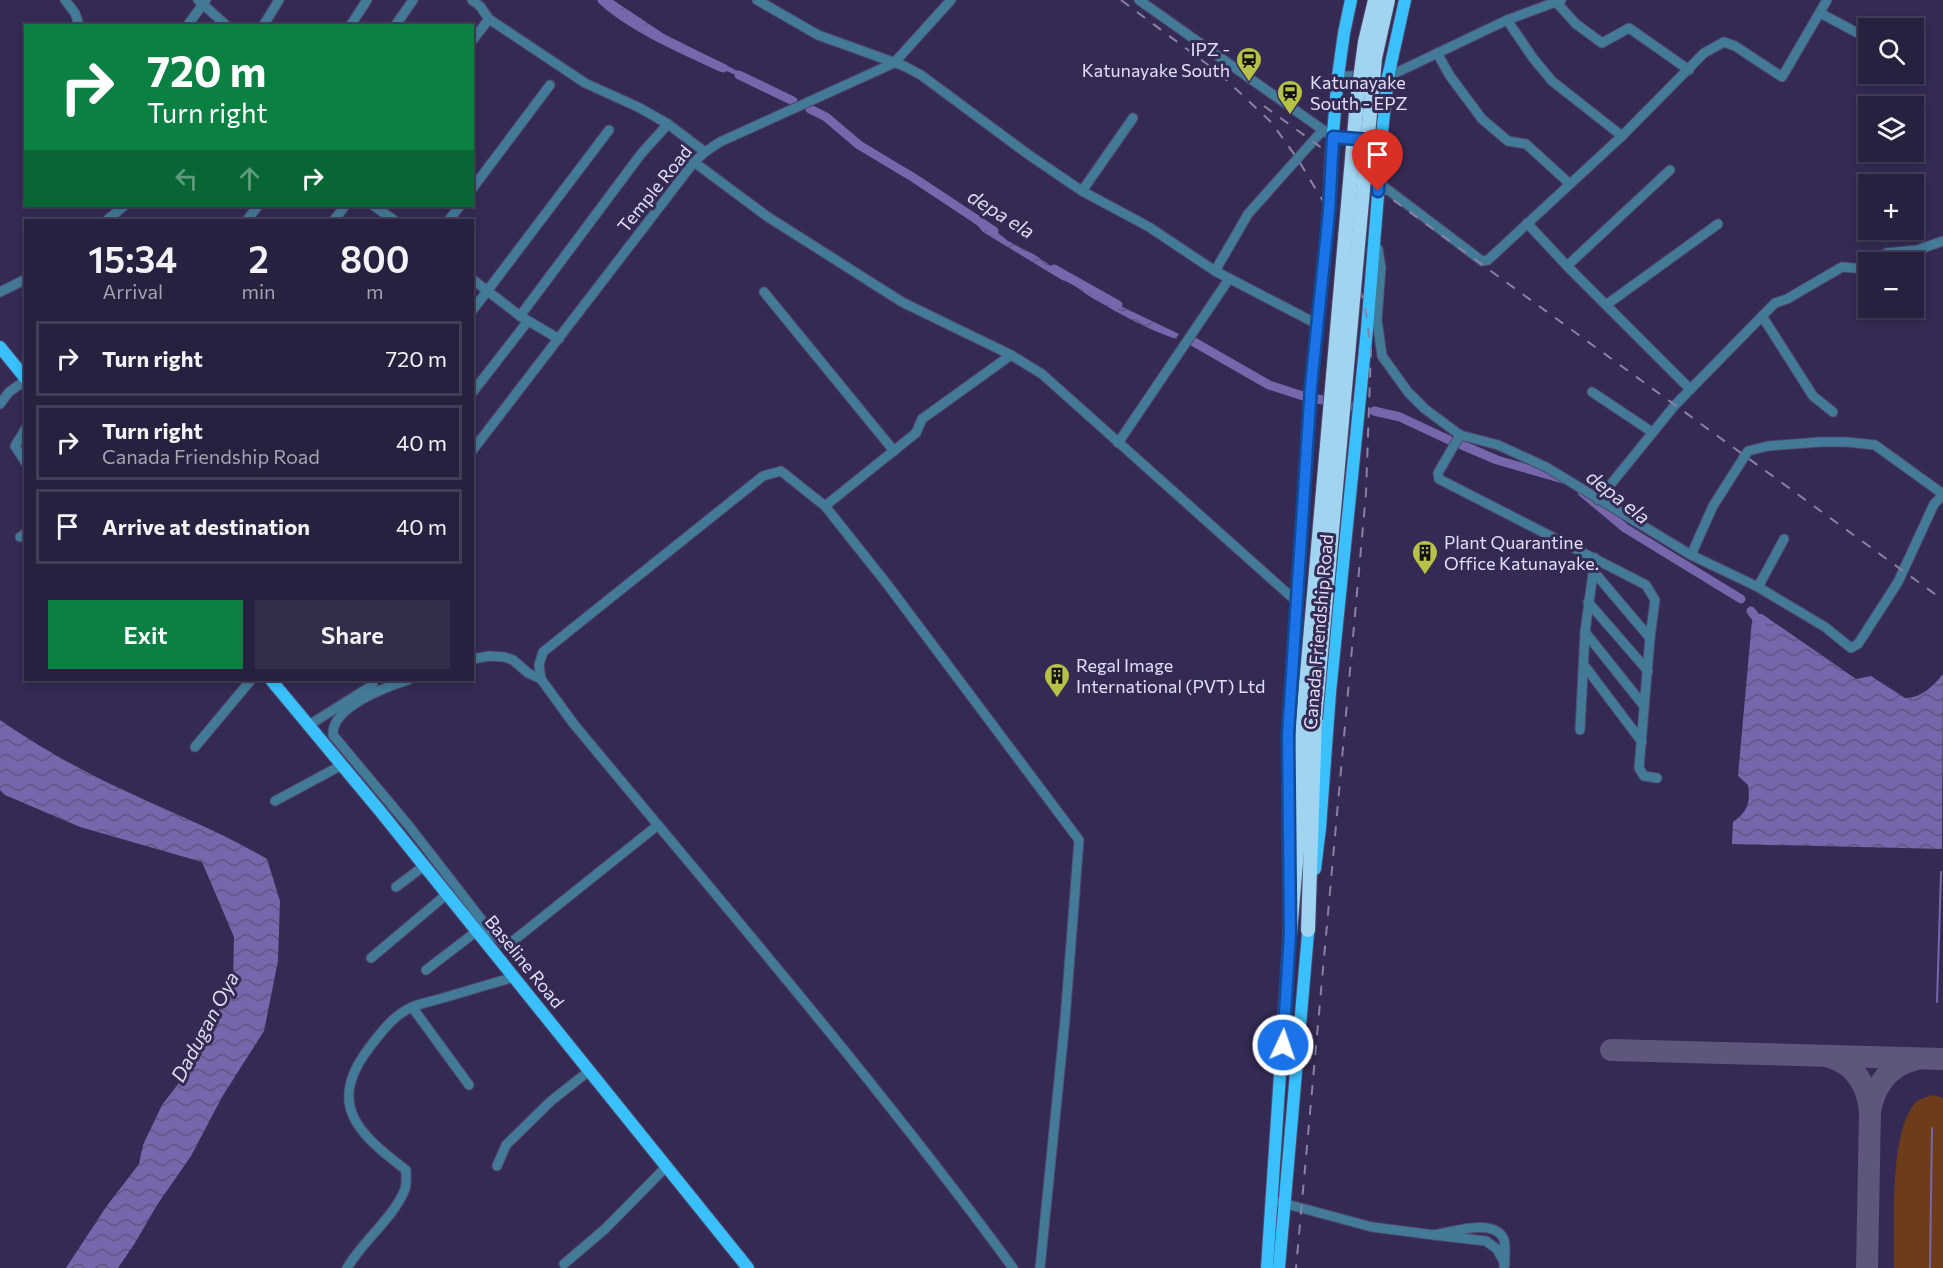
<!DOCTYPE html>
<meta charset="utf-8">
<style>
:root{--surface:#27203e;--page:#332d49;--text:#f1f3f6;--muted:#a4a3b0;--line:#433e58;--accent:#0b8043}
body{margin:0;font-family:Commissioner,sans-serif;background:var(--page);color:var(--text);height:100vh;display:flex;flex-direction:column;font-size:22px;white-space:nowrap}
*{box-sizing:border-box;margin:0}
p{font-size:20px;color:var(--muted)}
.icon{flex:none;width:33px;height:33px;fill:none;stroke:currentColor;stroke-width:2;stroke-linecap:round;stroke-linejoin:round}
.map{position:relative;flex:1;overflow:hidden}
.sheet{position:absolute;left:24px;top:219px;width:450px;height:462px;display:flex;flex-direction:column;background:var(--surface);border-radius:0px;box-shadow:0 3px 9px #0003,0 0 0 2px var(--line)}
.sheet>*{flex:none}
.banner{position:absolute;left:24px;top:24px;width:450px;height:183px;border-radius:0px;box-shadow:0 3px 9px #0003,0 0 0 2px var(--line);background:#0b8043;color:#fff;overflow:hidden}
.tools{position:absolute;left:1858px;top:18px;display:grid;gap:12px}
.tools a{display:grid;place-items:center;width:66px;height:66px;border-radius:0px;background:var(--surface);box-shadow:0 3px 9px #0003,0 0 0 2px var(--line);font-size:30px}
.pin{position:absolute;display:grid;place-items:center;width:51px;height:51px;color:#fff;margin:-62px -26px;border-radius:50% 50% 50% 0;rotate:-45deg;box-shadow:0 0 6px #0007}
.pin .icon{rotate:45deg}
.me{position:absolute;width:66px;margin:-33px;rotate:3deg;stroke-linejoin:round;filter:drop-shadow(0 0 4px #0008)}
.turn{display:flex;align-items:center;gap:21px;height:126px;padding:0 24px;font-size:27px}
.turn .icon{width:78px;height:78px;stroke-width:2.5}
.turn b{display:block;font-size:42px;line-height:51px}
.lanes{display:flex;align-items:center;height:57px;padding:0 24px;background:#0003;justify-content:center;gap:30px;direction:ltr}
.lanes .off{opacity:.35}
.eta{display:flex;justify-content:space-evenly;align-items:center;height:102px;text-align:center}
.eta b{font-size:36px;font-weight:600;line-height:42px}
.button{display:flex;gap:12px;margin-top:auto;padding:12px 24px}
.button a{flex:1;height:69px;border-radius:0px;background:var(--accent);color:#fff;font-size:24px;font-weight:600;line-height:69px;text-align:center}
.button a+a{background:var(--page);color:var(--text)}
ul{padding:0;list-style:none}
li{display:flex;align-items:center;gap:18px;height:75px;margin:0 12px 9px;padding:0 12px;border:3px solid var(--line);border-radius:0px}
li div{flex:1}
li b{display:block;font-size:22px}
li em{font-style:normal}
.map>svg:first-child{display:block}
</style>
<div class="map">
<svg width="1943" height="1268" viewBox="0 0 1943 1268">
<defs>
<pattern id="water-waves" width="16" height="10" patternUnits="userSpaceOnUse" patternTransform="scale(1.5)"><rect width="16" height="10" fill="#7666ab"/><path d="M0 5q4-4 8 0t8 0" fill="none" stroke="#60567f"/></pattern>
</defs>
<rect width="100%" height="100%" fill="#342a53"/>
<path fill="#6d3c19" d="M1933,1095L1943,1098V1268H1894C1895,1227 1888,1133 1916,1102C1921,1098 1927,1097 1933,1095Z"/>
<g fill="url(#water-waves)">
<polygon points="598,0 613,0 664,34 752,78 750,81 724,70 697,53 662,38 652,36 640,24 618,14"/>
<path d="M973,220L996,231L1008,241L1035,255L1063,274L1074,279L1087,290L1179,334L1176,339C1147,329 1120,314 1094,299C1083,293 1073,282 1062,280L983,232Z"/>
<path d="M1759,614H1762L1856,679L1871,676L1905,698C1922,698 1933,686 1943,674L1942,849L1732,844L1733,822C1747,812 1751,803 1748,785L1738,776L1752,620Z"/>
<path d="M0,720C38,746 78,769 119,788C169,812 220,831 267,859L280,901L278,961L264,1031L222,1097L191,1156L157,1205L135,1243L118,1268H66L106,1207L139,1164L143,1145L162,1105L188,1071L233,982L234,937L202,862L80,827L5,795L0,790Z"/>
</g>
<g fill="none" stroke-linecap="round" stroke-linejoin="round">
<g stroke="#7666ab" stroke-width="2">
<polyline points="1937,1002 1941,872"/>
<polyline points="1930,1268 1932,1128"/>
</g>
<g stroke="#7666ab" stroke-width="9">
<path d="M602,0C632,28 686,51 723,68"/>
<polyline points="739,75 793,101"/>
<polyline points="810,109 826,117 859,145 914,178 994,231"/>
<polyline points="1054,269 1118,305"/>
<polyline points="1194,342 1269,385 1303,396"/>
<polyline points="1318,399 1352,406"/>
<polyline points="1374,411 1400,417 1449,440"/>
<polyline points="1462,445 1497,460 1563,479"/>
<polyline points="1582,492 1625,528 1741,599"/>
<polyline points="1751,611 1761,624"/>
</g>
<g stroke="#5e567c" stroke-width="22">
<polyline points="1611,1050 1943,1059"/>
<path d="M1829,1057C1855,1064 1868,1086 1870,1112C1874,1087 1888,1066 1914,1060"/>
<polyline points="1867,1268 1870,1112"/>
</g>
<defs>
<g id="minor">
<polyline points="65,0 75,13 78,22"/>
<polyline points="198,0 227,26"/>
<polyline points="472,0 480,6 489,19 585,83 638,107 668,124 705,152"/>
<polyline points="757,0 818,35 904,66 921,75 1029,155 1082,191 1149,227 1215,271 1319,325"/>
<polyline points="1139,0 1333,137 1357,139"/>
<polyline points="1557,3 1576,24 1602,43 1629,28 1689,70"/>
<polyline points="1820,13 1869,39"/>
<polyline points="1507,20 1533,58 1552,81 1622,136"/>
<polyline points="187,26 206,0"/>
<polyline points="263,26 279,0"/>
<polyline points="350,26 367,0"/>
<polyline points="395,26 413,0"/>
<polyline points="472,41 489,19"/>
<polyline points="1437,53 1450,76 1482,119 1508,141 1526,144 1570,184"/>
<polyline points="1338,76 1365,76"/>
<polyline points="1385,77 1402,70 1507,20 1561,0"/>
<polyline points="694,162 768,217 902,302 1011,355 1042,374 1296,601"/>
<polyline points="1379,183 1482,261 1488,260 1622,136 1704,53 1724,42 1735,46 1782,77 1827,0"/>
<polyline points="472,189 550,85"/>
<polyline points="1082,191 1133,118"/>
<polyline points="374,206 394,220"/>
<polyline points="107,220 124,206"/>
<polyline points="247,220 258,206"/>
<polyline points="334,220 345,206"/>
<polyline points="449,220 460,206"/>
<polyline points="1527,223 1567,266 1690,389"/>
<polyline points="1375,246 1378,249 1381,268 1377,320 1382,356 1408,392 1425,409 1460,435 1498,445 1546,467 1691,555 1758,587 1825,627 1851,648 1858,644 1898,582 1934,504 1943,495"/>
<polyline points="1875,262 1887,253 1917,250 1943,241"/>
<polyline points="1567,266 1670,170"/>
<polyline points="1215,271 1248,214 1323,130"/>
<polyline points="472,279 520,316 559,339"/>
<polyline points="0,292 26,279"/>
<polyline points="764,292 894,451"/>
<polyline points="1606,305 1718,224"/>
<polyline points="472,311 609,130"/>
<polyline points="520,316 641,154 668,124"/>
<polyline points="1762,316 1813,396 1833,412"/>
<polyline points="1592,392 1652,432"/>
<polyline points="472,393 528,321"/>
<polyline points="0,404 9,392 26,380"/>
<polyline points="26,428 15,446 26,463"/>
<polyline points="1460,435 1438,473 1439,479 1646,585 1655,600 1650,638 1639,768 1644,776 1657,778"/>
<polyline points="1118,443 1229,279"/>
<polyline points="472,451 694,162 705,152 720,142 894,63 951,0"/>
<polyline points="1598,500 1675,405 1775,303 1787,299 1842,267 1866,269 1869,267"/>
<polyline points="825,506 916,433 922,419 1011,355"/>
<polyline points="20,537 26,533"/>
<polyline points="1691,555 1713,506 1748,451 1768,446 1820,442 1847,442 1875,445 1943,494"/>
<polyline points="1594,572 1650,638"/>
<polyline points="1758,587 1784,539"/>
<polyline points="1588,602 1648,671"/>
<polyline points="1585,632 1644,706"/>
<polyline points="472,659 489,656 504,657 513,660 528,673 541,679"/>
<polyline points="1584,665 1642,742"/>
<path d="M408,680C386,687 331,707 333,735L409,826L492,933L503,943L513,941L658,825"/>
<polyline points="309,725 373,685"/>
<polyline points="1580,730 1585,632 1595,558"/>
<polyline points="195,747 251,680"/>
<polyline points="275,801 342,765"/>
<polyline points="396,887 424,866"/>
<polyline points="371,958 447,894"/>
<polyline points="426,970 477,931"/>
<polyline points="412,1007 469,1085"/>
<polyline points="497,1166 506,1145 551,1101 589,1071"/>
<polyline points="1279,1202 1372,1227 1434,1235"/>
<polyline points="564,1264 605,1229 666,1167"/>
<path d="M347,1268C362,1242 395,1216 405,1189C407,1183 406,1176 406,1170C356,1132 325,1103 372,1044C384,1029 394,1015 412,1007C422,1003 433,1001 443,998C467,991 490,984 514,977"/>
<path d="M1013,1268C875,1080 722,903 573,723L541,679L539,665L543,652L763,476L781,471L825,506L887,584L1079,840L1065,1020L1040,1268"/>
<path d="M1504,1268C1505,1259 1506,1248 1504,1240C1496,1217 1452,1232 1434,1235L1486,1241L1497,1249L1505,1264"/>
</g>
<g id="major">
<polyline points="0,347 26,379"/>
<polyline points="271,680 380,811 748,1268"/>
<polyline points="1315,869 1320,828 1330,693 1367,329 1379,183 1381,141 1388,77 1405,0"/>
<polyline points="1289,878 1288,734 1311,386 1329,211 1331,156 1338,76 1344,33 1351,0"/>
<polyline points="1267,1268 1290,925"/>
<polyline points="1279,1268 1309,922"/>
</g>
<g id="highway">
<polyline points="1308,930 1315,719"/>
<polyline points="1290,933 1299,827 1303,720"/>
</g>
</defs>
<use href="#minor" stroke="#50476d" stroke-width="11"/>
<use href="#major" stroke="#50476d" stroke-width="14"/>
<use href="#highway" stroke="#50476d" stroke-width="16"/>
<use href="#minor" stroke="#427a98" stroke-width="9"/>
<use href="#major" stroke="#39c0fd" stroke-width="12"/>
<use href="#highway" stroke="#a0d4f0" stroke-width="14"/>
<g stroke="#8982a4" stroke-width="2" stroke-dasharray="10 10" stroke-linecap="butt">
<polyline points="1121,0 1227,79"/>
<polyline points="1220,74 1271,122 1297,158 1329,211 1358,283 1365,306 1371,350 1366,493 1296,1268"/>
<polyline points="1264,106 1943,600"/>
</g>
<defs>
<g id="highway-bridge">
<polyline points="1315,719 1375,58 1388,0"/>
<polyline points="1303,720 1357,101 1365,42 1375,0"/>
</g>
</defs>
<use href="#highway-bridge" stroke="#50476d" stroke-width="16" stroke-linecap="butt"/>
<use href="#highway-bridge" stroke="#a0d4f0" stroke-width="14"/>
</g>
<g fill="none" stroke-linecap="round" stroke-linejoin="round">
<defs>
<polyline id="route" points="1283,1045 1290,933 1288,734 1311,386 1329,212 1333,137 1381,141 1378,191"/>
</defs>
<use href="#route" stroke="#114b97" stroke-width="15"/>
<use href="#route" stroke="#1a73e8" stroke-width="10"/>
</g>
<defs>
<symbol id="station-pin" viewBox="-11 -11 22 30"><path d="M0 17L-7.5 6A9.5 9.5 0 1 1 7.5 6Z" fill="#b8c147" stroke="#342a53"/><path d="M-3-6H3Q5-6 5-4V2Q5 4 3 4L4.5 6H3L1.5 4h-3L-3 6H-4.5L-3 4Q-5 4-5 2V-4Q-5-6-3-6ZM-3.5-4v3h7v-3ZM-3.5 1v1.5H-2V1ZM2 1v1.5H3.5V1Z" fill="#111"/></symbol>
<symbol id="building-pin" viewBox="-11 -11 22 30"><path d="M0 17L-7.5 6A9.5 9.5 0 1 1 7.5 6Z" fill="#b8c147" stroke="#342a53"/><path d="M-4-6H4V6H1V3H-1V6H-4ZM-2.5-4.3h1.7v1.8h-1.7ZM.8-4.3h1.7v1.8H.8ZM-2.5-1h1.7V.8h-1.7ZM.8-1h1.7V.8H.8Z" fill="#111"/></symbol>
</defs>
<g fill-rule="evenodd">
<use href="#station-pin" x="1234" y="45" width="30" height="40"/>
<use href="#station-pin" x="1275" y="78" width="30" height="40"/>
<use href="#building-pin" x="1410" y="538" width="30" height="40"/>
<use href="#building-pin" x="1042" y="661" width="30" height="40"/>
</g>
<g text-anchor="middle" stroke-width="6" stroke-linejoin="round" paint-order="stroke">
<g font-size="18" fill="#e2def8" stroke="#342a53" text-anchor="start">
<text x="1230" y="56" text-anchor="end">IPZ -<tspan x="1230" dy="21">Katunayake South</tspan></text>
<text x="1310" y="89">Katunayake<tspan x="1310" dy="21">South - EPZ</tspan></text>
<text x="1444" y="549">Plant Quarantine<tspan x="1444" dy="21">Office Katunayake.</tspan></text>
<text x="1076" y="672">Regal Image<tspan x="1076" dy="21">International (PVT) Ltd</tspan></text>
</g>
<g font-size="18" fill="#e2def8" stroke="#342a53">
<text transform="translate(655 189) rotate(-51)" y="6">Temple Road</text>
<text transform="translate(1319 632) rotate(-85)" y="6">Canada Friendship Road</text>
<text transform="translate(524 962) rotate(51)" y="6">Baseline Road</text>
</g>
<g font-size="20" font-style="italic" fill="#dedbef" stroke="#342a53">
<text transform="translate(1001 214) rotate(32)" y="7">depa ela</text>
<text transform="translate(1618 497) rotate(38)" y="7">depa ela</text>
<text transform="translate(205 1027) rotate(-62)" y="7">Dadugan Oya</text>
</g>
</g>
</svg>
<div class="tools">
<a><svg class="icon" aria-label="search" viewBox="0 0 24 24"><circle cx="10" cy="10" r="6"/><path d="M15 15l6 6"/></svg></a>
<a><svg class="icon" aria-label="layers" viewBox="0 0 24 24"><path d="M12 4l9 5-9 5-9-5zM3 14l9 5 9-5"/></svg></a>
<a>+</a>
<a>−</a>
</div>
<div class="pin" style="left:1378px;top:191px;background:#d93025"><svg class="icon" aria-label="arrive" viewBox="0 0 24 24"><path d="M6 21V4h12l-3 4 3 4H6"/></svg></div>
<svg class="me" style="left:1283px;top:1045px" viewBox="-20 -20 40 40"><circle r="17" fill="#1a73e8" stroke="#fff" stroke-width="3"/><path d="M0-11L8 9 0 5-8 9z" fill="#fff"/></svg>
<div class="banner">
<div class="turn"><svg class="icon" aria-label="right" viewBox="0 0 24 24"><path d="M7 20v-9h11M14 6l5 5-5 5"/></svg><div><b>720 m</b>Turn right</div></div>
<div class="lanes"><svg class="icon off" aria-label="left" viewBox="0 0 24 24"><path d="M17 20v-9H6M10 6l-5 5 5 5"/></svg><svg class="icon off" aria-label="ahead" viewBox="0 0 24 24"><path d="M12 20V5M6 11l6-6 6 6"/></svg><svg class="icon" aria-label="right" viewBox="0 0 24 24"><path d="M7 20v-9h11M14 6l5 5-5 5"/></svg></div>
</div>
<section class="sheet">
<div class="eta">
<div><b>15:34</b><p>Arrival</p></div>
<div><b>2</b><p>min</p></div>
<div><b>800</b><p>m</p></div>
</div>
<ul>
<li><svg class="icon" aria-label="right" viewBox="0 0 24 24"><path d="M7 20v-9h11M14 6l5 5-5 5"/></svg><div><b>Turn right</b></div><em>720 m</em></li>
<li><svg class="icon" aria-label="right" viewBox="0 0 24 24"><path d="M7 20v-9h11M14 6l5 5-5 5"/></svg><div><b>Turn right</b><p>Canada Friendship Road</p></div><em>40 m</em></li>
<li><svg class="icon" aria-label="arrive" viewBox="0 0 24 24"><path d="M6 21V4h12l-3 4 3 4H6"/></svg><div><b>Arrive at destination</b></div><em>40 m</em></li>
</ul>
<div class="button"><a>Exit</a><a>Share</a></div>
</section>
</div>
